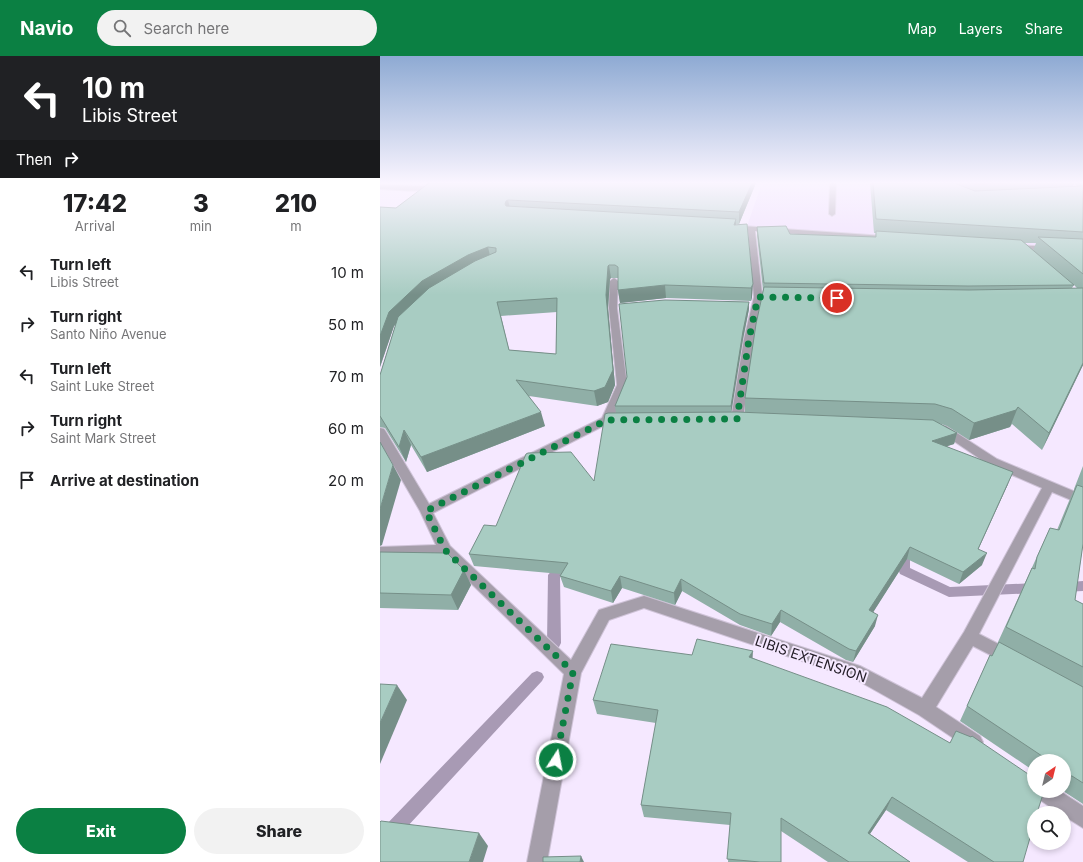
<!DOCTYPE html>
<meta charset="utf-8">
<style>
:root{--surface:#fff;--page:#f2f2f2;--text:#202124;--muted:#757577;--accent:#0b8043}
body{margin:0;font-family:Inter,sans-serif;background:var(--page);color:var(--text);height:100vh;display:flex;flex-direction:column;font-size:15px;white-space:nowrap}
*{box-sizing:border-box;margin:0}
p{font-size:13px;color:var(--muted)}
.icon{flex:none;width:22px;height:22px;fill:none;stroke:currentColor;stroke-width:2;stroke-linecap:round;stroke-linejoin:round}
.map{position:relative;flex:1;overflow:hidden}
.drawer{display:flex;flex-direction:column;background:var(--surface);width:380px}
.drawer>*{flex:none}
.guide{background:#202124;color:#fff;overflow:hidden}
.needle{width:26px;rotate:35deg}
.buttons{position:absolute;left:647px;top:698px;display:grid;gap:8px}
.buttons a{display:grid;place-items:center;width:44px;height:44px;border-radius:50%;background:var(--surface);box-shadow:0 2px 6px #0003;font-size:20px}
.pin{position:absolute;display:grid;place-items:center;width:34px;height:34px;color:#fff;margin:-17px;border:2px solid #fff;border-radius:50%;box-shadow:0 1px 4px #0007}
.me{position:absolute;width:44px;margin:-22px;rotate:11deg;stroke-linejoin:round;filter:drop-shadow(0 0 3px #0008)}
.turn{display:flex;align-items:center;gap:14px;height:84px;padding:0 16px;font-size:18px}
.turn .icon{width:52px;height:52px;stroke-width:2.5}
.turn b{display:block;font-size:28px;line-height:34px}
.then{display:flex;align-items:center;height:38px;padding:0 16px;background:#0003;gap:8px;font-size:15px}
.eta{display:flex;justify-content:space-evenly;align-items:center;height:68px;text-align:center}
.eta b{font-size:24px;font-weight:800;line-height:28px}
.button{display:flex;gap:8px;margin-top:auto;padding:8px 16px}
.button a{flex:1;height:46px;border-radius:24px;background:var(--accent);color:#fff;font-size:16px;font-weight:800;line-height:46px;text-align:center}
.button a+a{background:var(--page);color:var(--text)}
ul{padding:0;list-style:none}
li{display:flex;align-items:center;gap:12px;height:52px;padding:0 16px}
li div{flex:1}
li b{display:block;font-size:15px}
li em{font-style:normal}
header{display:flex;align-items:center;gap:24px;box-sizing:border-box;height:56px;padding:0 20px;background:var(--accent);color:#fff}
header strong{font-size:19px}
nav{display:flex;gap:22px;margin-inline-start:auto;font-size:14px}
.search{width:280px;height:36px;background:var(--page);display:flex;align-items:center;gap:10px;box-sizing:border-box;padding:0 14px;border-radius:22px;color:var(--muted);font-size:15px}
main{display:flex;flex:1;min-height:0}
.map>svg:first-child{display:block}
</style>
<header>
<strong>Navio</strong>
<div class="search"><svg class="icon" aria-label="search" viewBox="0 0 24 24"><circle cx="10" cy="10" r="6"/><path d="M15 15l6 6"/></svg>Search here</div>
<nav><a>Map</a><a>Layers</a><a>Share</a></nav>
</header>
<main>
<section class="drawer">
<div class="guide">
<div class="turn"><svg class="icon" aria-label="left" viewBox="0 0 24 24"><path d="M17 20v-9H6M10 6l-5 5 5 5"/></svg><div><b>10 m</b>Libis Street</div></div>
<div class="then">Then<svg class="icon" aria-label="right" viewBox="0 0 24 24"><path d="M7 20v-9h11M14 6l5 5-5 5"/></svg></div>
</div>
<div class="eta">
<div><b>17:42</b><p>Arrival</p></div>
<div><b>3</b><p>min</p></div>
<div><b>210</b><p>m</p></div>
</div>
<ul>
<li><svg class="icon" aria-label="left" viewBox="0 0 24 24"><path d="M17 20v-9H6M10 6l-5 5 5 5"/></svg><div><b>Turn left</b><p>Libis Street</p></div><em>10 m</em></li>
<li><svg class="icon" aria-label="right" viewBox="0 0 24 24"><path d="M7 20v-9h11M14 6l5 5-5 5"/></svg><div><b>Turn right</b><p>Santo Niño Avenue</p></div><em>50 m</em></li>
<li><svg class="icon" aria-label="left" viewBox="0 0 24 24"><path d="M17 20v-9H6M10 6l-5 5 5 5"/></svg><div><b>Turn left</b><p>Saint Luke Street</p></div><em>70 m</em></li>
<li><svg class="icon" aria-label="right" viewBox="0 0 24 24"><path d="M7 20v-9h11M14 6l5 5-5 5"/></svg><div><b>Turn right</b><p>Saint Mark Street</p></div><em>60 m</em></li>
<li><svg class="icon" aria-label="arrive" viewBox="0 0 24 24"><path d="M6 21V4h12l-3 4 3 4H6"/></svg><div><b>Arrive at destination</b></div><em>20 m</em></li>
</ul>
<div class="button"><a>Exit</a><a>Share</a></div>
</section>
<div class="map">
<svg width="703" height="806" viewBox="0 0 703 806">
<rect width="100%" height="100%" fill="#f5e8ff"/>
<polygon fill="#eddafd" points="382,127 703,127 703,192 366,173"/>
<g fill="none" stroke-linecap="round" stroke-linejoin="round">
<g fill="#a89ab4" fill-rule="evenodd">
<path d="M524,491L528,492L530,495V512L570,531L655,527L659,528L661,532L659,536L655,537L569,541L520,518C517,512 517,498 520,492Z"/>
<polygon points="183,504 187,506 189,509 180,520 181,587 179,591 174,593 169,591 167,587 168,519 179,506"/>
<polygon points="703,525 703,535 683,536 679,535 677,531 679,527"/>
<polygon points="157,615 162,617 164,621 162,625 14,785 6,796 0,798 0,776 2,773 152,617"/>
</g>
<defs>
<g id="minor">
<path d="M52,127H58C47,139 16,133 0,133V129L44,130Z"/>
<polygon points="450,127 456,127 455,158 452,160 449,158"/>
<polygon points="348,169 504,180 508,182 504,184 375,175 382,238 397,238 401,241 397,244 382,244 374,283 363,363 361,365 353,365 351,363 364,283 374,241 368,174 348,173"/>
<polygon points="631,189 703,192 703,196 634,193 630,191"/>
<polygon points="234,222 238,225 237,252 247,329 234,361 244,362 246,364 244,366 229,367 53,457 70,490 191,604 219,554 264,540 480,610 542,642 584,576 662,432 609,409 556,373 558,370 566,370 617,403 703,439 703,449 672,436 599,578 634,596 636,601 634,606 628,608 593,590 556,651 600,680 603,686 600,692 594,695 588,692 539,659 475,623 264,552 229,564 201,617 167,806 147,806 184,618 62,499 0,501 0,491 56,489 40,455 0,386 0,372 4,373 6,376 49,448 222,362 237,329 229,252 230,225"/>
<polygon points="655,735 680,735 703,750 703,772 684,760 684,757 679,757 657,742"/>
</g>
</defs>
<use href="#minor" stroke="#cfc3d8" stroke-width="2"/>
<use href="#minor" fill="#a59eaa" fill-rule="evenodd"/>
</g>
<g fill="#90afa7" fill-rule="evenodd">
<path d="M376,127L359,168H356V169L367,168L372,241L371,245L286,242L240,247L238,234V222H231L230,223L228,252L235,329L228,346L217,350L149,340L165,370L47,416L31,389L26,406L5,372L0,371V319L16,268L14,270L0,311V151L16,152ZM177,256L176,298L129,294L121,260Z"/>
<path d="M490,127H703V309L662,394L632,368L630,371L589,384L567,370L558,367L577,377L574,388L567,390L628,428L598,493L602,509L579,528L527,503L493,556L495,570L473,606L466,604L400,566L391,580L360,569L302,535L295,549L242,532L233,547L184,531L180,520L181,518L94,510L89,498L116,470L214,425L236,357L235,350L369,253L363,283L351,356H365V342L383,234L377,180V171L410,178L495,181L496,177H494ZM694,127L697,130H693ZM644,187H656L653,195ZM694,229L697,232H692Z"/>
<polygon points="703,410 703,488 695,544 703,548 703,748 683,735 684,735 684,705 654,705 654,715 580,665 610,599 612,600 618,587 618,586 670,472 677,474 689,445 694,434 694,433"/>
<polygon points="0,496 84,514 91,529 78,554 0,552"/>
<polygon points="312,599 373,602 570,687 576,675 643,806 588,806 506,754 490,778 530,806 448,806 401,775 401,806 348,806 350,769 264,761 261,749 276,667 217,658 213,644"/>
</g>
<g fill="#768f88">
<polygon points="372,127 376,127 359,168 359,156"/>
<polygon points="128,144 131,156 125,148 126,145"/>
<polygon points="356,163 356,175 354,169"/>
<polygon points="108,191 111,204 46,239 14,270 0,311 0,280 9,256 42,225 88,199"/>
<polygon points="229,209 231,222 230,223 228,252 235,329 228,346 217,350 214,335 226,239 228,210"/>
<polygon points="373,228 372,241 371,245 371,232"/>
<polygon points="285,229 286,242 240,247 238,234"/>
<polygon points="369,246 369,253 363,283 351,358 351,350 363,275"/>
<polygon points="703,307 703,309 662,394 669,377"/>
<polygon points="638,351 630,371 589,384 594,367"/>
<polygon points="161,356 165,370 47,416 41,401"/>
<polygon points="24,374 31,389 26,406 19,391"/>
<polygon points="577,377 574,388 549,396 552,385"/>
<polygon points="13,409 21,424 2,489 0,490 0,453"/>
<polygon points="633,416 628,428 593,505 598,493"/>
<polygon points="530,491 527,503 487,566 489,554"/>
<polygon points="607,497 602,509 579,528 583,516"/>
<polygon points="84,514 91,529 78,554 71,539"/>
<polygon points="240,520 242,532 233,547 231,535"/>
<polygon points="301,523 302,535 295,549 294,537"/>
<polygon points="401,554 400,566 391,580 392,568"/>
<polygon points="498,559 495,570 473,606 476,595"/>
<polygon points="373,595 372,610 369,601"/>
<polygon points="17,629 27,644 0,708 0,667"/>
<polygon points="512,741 506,754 483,788 488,777"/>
<polygon points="99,777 108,790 103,806 89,806"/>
<polygon points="201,800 204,806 200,806"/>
</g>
<g fill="#a8ccc2" stroke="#768f88" fill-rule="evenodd">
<path d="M49,127H372L359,156L128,144L126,145L125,148L126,150L356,163L354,169L367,168L373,228L371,232L285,229L238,234V211L235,209H229L228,210L226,239L233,314L225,331L214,335L136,324L161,356L41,401L24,374L19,391L0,360V319L18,261L49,232L95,205L116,196V192L108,191L88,199L42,225L9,256L0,280V151L16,152ZM177,242L176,298L129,294L117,246Z"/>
<polygon points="493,127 574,127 595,135 702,130 703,130 703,176 496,163"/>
<polygon points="592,127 626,127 596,128"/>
<polygon points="406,170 410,178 496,181 496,175 641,184 694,229 588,230 384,227 377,171"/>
<polygon points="658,181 703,183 703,218"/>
<polygon points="384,231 589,234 703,232 703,307 669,377 638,351 636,354 594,367 572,353 555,348 365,342 376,268"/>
<polygon points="285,244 369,246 363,275 351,350 235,350 247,321 239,248"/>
<polygon points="357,356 553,364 577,377 552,385 633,416 598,493 607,497 583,516 530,491 489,554 498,559 476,595 469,593 401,554 392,568 360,558 301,523 294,537 240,520 231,535 180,520 188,507 89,498 104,469 116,470 146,398 148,397 191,396 214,425 225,358 228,357"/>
<polygon points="0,386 13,409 0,453"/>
<polygon points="697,429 703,431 703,488 695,544 703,548 703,611 626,571 652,512 655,513 657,501 670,472 679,474"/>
<polygon points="0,496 67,497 84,514 71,539 0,537"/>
<polygon points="317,583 373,595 369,601 507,651 570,687 576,675 591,681 592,680 654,722 654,735 664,735 657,757 654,757 654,768 643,806 614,806 512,741 488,777 530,806 469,806 401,762 401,806 380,806 347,803 351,757 261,749 278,654 213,644 231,588 312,599"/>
<polygon points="619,586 703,631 703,727 692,720 684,720 684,705 665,705 665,702 587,650 610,599 612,600"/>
<polygon points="0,628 17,629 0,667"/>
<polygon points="1,765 99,777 89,806 0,806 0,766"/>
<polygon points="201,800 200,806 163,806 163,801"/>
</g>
<linearGradient id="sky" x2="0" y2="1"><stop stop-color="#8eaad3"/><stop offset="0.53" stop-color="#faf5ff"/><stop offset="1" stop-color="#faf5ff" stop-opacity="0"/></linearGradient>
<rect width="703" height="239" fill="url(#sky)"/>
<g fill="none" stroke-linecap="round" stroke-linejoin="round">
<polyline stroke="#0b8043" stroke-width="7" stroke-dasharray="0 12.6" points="176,704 193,616 65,494 46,455 227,364 357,363 369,283 378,241 457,242"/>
</g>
<g text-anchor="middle" stroke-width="4" stroke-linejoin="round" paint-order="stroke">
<g font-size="14" fill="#221c26" stroke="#f5e8ff">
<text transform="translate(431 603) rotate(19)" y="5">LIBIS EXTENSION</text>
</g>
</g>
</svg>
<div class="buttons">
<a><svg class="needle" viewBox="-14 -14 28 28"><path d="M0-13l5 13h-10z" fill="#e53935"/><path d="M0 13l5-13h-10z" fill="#757577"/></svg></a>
<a><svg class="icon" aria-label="search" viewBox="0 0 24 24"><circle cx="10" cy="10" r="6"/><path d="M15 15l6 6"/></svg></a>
</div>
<div class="pin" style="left:457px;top:242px;background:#d93025"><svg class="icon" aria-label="arrive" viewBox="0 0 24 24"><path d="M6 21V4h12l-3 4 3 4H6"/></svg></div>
<svg class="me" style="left:176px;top:704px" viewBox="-20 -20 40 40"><circle r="17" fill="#0b8043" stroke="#fff" stroke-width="3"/><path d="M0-11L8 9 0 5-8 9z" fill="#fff"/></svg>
</div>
</main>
